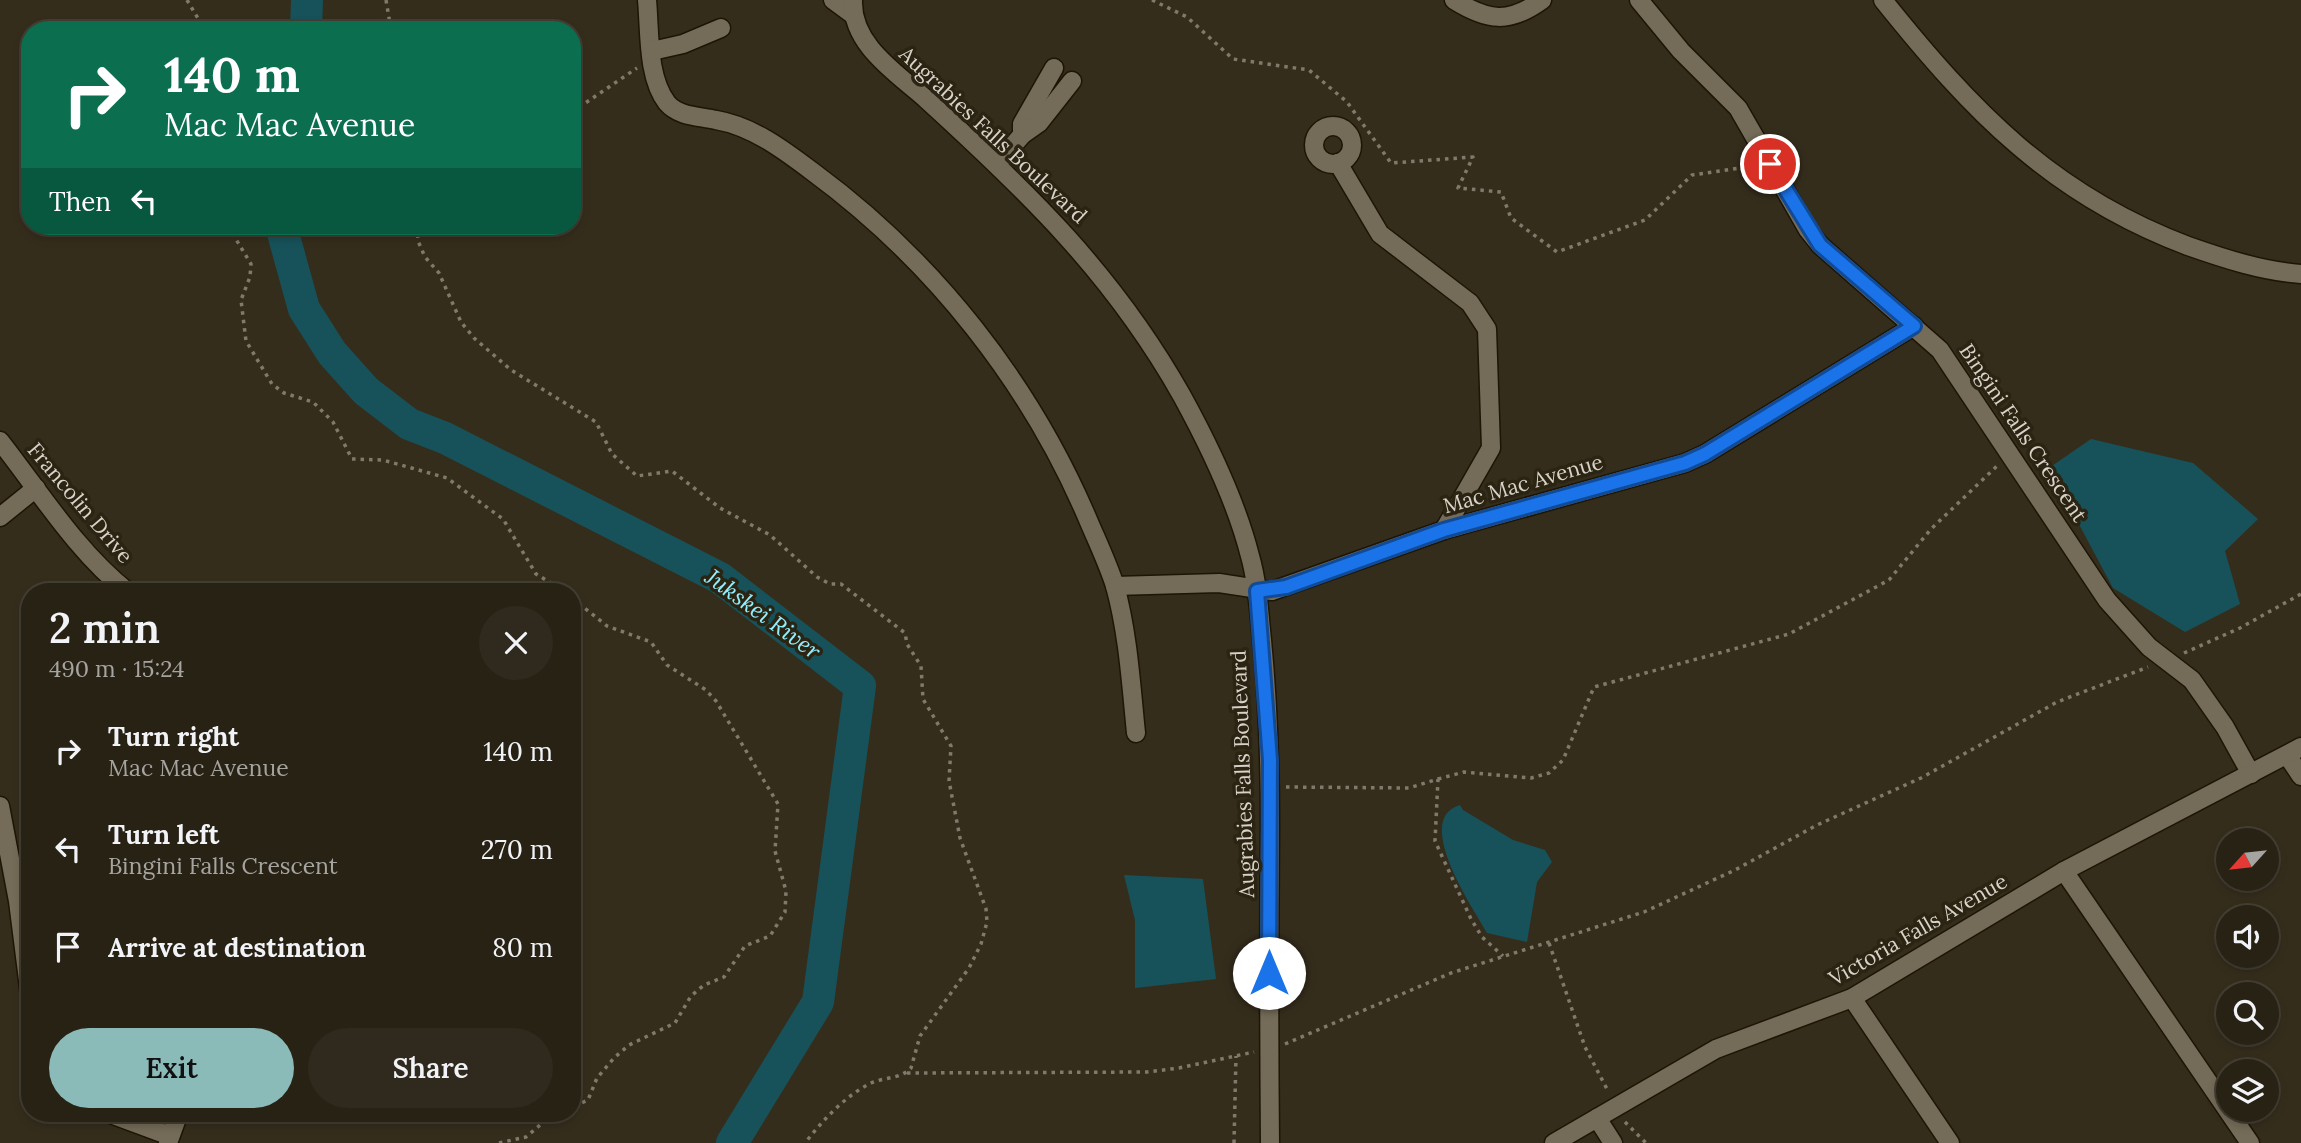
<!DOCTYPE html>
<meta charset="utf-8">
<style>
:root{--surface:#282215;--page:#302a1e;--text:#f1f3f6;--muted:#a5a4a0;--line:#443f34;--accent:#8bbbb9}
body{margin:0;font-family:Lora,serif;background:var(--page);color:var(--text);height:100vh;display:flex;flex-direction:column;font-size:26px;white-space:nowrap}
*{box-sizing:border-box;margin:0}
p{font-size:23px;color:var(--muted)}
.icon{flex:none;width:38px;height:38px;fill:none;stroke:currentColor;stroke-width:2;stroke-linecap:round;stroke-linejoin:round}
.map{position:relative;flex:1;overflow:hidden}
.drawer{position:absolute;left:21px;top:583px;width:560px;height:539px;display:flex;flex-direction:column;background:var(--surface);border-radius:28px;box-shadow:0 4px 10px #0003,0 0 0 2px var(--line)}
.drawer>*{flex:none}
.top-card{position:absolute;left:21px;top:21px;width:560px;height:214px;border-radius:28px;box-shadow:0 4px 10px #0003,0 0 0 2px var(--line);background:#0b6e4f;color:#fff;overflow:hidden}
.needle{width:46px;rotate:243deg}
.buttons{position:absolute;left:2216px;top:828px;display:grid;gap:14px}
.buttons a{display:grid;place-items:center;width:63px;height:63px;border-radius:50%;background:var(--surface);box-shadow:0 4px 10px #0003,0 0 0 2px var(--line);font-size:35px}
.pin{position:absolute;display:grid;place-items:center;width:60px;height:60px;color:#fff;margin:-30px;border:4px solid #fff;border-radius:50%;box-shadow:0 2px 7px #0007}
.me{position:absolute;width:77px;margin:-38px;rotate:0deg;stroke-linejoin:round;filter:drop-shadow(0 0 5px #0008)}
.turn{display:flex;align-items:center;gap:24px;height:147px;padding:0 28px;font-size:32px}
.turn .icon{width:91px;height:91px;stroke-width:2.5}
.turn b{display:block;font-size:49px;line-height:60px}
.then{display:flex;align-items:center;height:66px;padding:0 28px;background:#0003;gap:14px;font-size:26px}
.round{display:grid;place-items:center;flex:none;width:74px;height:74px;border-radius:37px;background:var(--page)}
.overview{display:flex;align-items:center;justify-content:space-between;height:119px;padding:0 28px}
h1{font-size:42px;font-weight:600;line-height:52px}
.action{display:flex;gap:14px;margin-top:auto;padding:14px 28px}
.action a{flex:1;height:80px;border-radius:42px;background:var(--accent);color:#111;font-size:28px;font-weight:600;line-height:80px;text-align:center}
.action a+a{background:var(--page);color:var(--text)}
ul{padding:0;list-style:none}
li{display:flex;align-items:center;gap:21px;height:98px;padding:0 28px}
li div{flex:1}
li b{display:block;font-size:26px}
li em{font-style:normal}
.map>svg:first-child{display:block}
</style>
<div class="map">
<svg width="2301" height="1143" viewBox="0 0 2301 1143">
<rect width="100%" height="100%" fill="#352d1c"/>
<g fill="#17525a">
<polygon points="2091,439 2193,463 2258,519 2225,551 2240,604 2185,632 2113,588 2049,468"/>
<path d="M1460,805L1463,810L1513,840L1545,850L1552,862L1537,882L1527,942L1487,933C1473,908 1412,819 1460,805Z"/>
<polygon points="1124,875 1203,879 1216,979 1135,988 1135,920"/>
</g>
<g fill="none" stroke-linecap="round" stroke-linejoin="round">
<g stroke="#17525a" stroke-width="32">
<polyline points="306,30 307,0"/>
<polyline points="285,226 283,233 304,309 332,353 366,391 409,424 445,438 720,578 860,686 818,1002 732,1143"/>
</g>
<defs>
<g id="minor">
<path d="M647,0C650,32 647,77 667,103C679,117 699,116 716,120C752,126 784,150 813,172C934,261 1031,384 1089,522C1098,543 1108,564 1115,586C1128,633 1131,684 1136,733"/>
<polyline points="833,0 852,14"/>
<path d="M853,0C851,45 897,73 927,100C1028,192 1114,275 1182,396C1210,447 1236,501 1250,556C1258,584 1259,612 1262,640C1268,702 1270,764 1270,827C1269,932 1269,1038 1270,1143"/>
<path d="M1454,0C1488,21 1509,24 1542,0"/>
<polyline points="1639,0 1681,51 1738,108 1808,230 1820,245 1940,350 2107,600 2149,647 2192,680 2225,727 2251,774"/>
<path d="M1883,0C1972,111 2052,195 2188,246C2225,259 2262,271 2301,274"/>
<polyline points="652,51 683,44 721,28"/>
<circle cx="1333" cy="145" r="19"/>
<polyline points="1022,135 1022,124 1054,68"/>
<polyline points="1338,163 1380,234 1470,303 1487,329 1491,448 1444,530"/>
<polyline points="997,164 1022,135 1039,123 1072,81"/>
<path d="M0,441C40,492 77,552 128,592"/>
<polyline points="0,517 36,488"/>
<polyline points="1115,586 1219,583 1272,591 1444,530 1685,463 1705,454 1914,326"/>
<polyline points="2287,755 2301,776"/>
<polyline points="0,806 18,901 30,996"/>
<polyline points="2064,871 2250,1143"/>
<polyline points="1852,998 1950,1143"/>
<polyline points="108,1113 170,1136"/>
<polyline points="1597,1118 1613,1143"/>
<polyline points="168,1143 179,1113"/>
<polyline points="1554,1143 1716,1049 1852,998 2064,871 2301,747"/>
</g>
</defs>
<use href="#minor" stroke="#1d1505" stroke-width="21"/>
<g stroke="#807a6c" stroke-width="3.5" stroke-dasharray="3.5 5" stroke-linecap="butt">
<polyline points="187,0 199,20 200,30"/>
<polyline points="386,0 391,30"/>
<polyline points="1152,0 1187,17 1233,59 1309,70 1347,102 1391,163 1473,157 1458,188 1501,192 1511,218 1557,252 1645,220 1692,175 1754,166"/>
<polyline points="572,112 637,68"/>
<polyline points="228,226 251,264 250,277 241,300 246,341 272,384 284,393 313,402 333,422 352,459 383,460 447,478 503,519 536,574 566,592"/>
<path d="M417,226L418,241L425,257L439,273L461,322L474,338L511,370L596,422L612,454L637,476L672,471L720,508L770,535L817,577L830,584H841L905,633L907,644L921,666L923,699L951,746L949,781L960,838L986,909L987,922L981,944L969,968L920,1036L911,1068C901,1079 884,1077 871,1083C845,1096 823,1120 805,1143"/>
<polyline points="572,598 607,626 651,642 667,665 706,690 716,701 778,804 775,851 786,891 785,912 770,936 745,946 724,977 704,985 691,996 675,1023 629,1045 614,1058 597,1078 588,1100 572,1107"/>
<polyline points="2184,653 2240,628 2301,594"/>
<polyline points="1438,779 1464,772 1531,778 1549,773 1563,760 1594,687 1789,634 1889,580 1931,529 1997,466"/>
<polyline points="1286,787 1409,788 1438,779 1435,841 1471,919 1482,937 1503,956"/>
<polyline points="1549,943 1585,1047 1608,1091"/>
<polyline points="1285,1044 1451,973 1644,912 1735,870 1817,825 1921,778 2057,702 2148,667"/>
<polyline points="907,1073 1147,1072 1179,1068 1254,1052"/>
<polyline points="1625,1122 1646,1143"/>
<polyline points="499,1143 526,1137 554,1113"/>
<polyline points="1234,1143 1236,1056"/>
</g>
<use href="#minor" stroke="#746b58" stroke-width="18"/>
</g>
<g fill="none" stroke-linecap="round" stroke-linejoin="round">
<defs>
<polyline id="route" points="1269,973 1270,760 1257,591 1286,587 1444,530 1685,463 1705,454 1914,326 1820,245 1770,164"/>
</defs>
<use href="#route" stroke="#114b97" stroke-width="18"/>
<use href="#route" stroke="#1a73e8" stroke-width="12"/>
</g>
<g text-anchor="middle" stroke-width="7" stroke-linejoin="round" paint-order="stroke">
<g font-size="21" fill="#d8d3c9" stroke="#2b2413">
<text transform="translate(993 135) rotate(43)" y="7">Augrabies Falls Boulevard</text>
<text transform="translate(2023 433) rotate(56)" y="7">Bingini Falls Crescent</text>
<text transform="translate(1523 484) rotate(-16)" y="7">Mac Mac Avenue</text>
<text transform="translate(80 503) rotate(50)" y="7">Francolin Drive</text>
<text transform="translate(1243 774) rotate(-92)" y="7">Augrabies Falls Boulevard</text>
<text transform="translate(1918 930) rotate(-30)" y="7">Victoria Falls Avenue</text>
</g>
<g font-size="23" font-style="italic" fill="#92eefd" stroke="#2b2413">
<text transform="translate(763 614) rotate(36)" y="8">Jukskei River</text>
</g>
</g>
</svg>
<div class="buttons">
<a><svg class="needle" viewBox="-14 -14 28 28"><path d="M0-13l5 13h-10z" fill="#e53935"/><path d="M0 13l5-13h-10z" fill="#a5a4a0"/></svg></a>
<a><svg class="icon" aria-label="sound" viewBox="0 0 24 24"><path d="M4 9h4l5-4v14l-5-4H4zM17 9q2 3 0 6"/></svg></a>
<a><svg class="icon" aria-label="search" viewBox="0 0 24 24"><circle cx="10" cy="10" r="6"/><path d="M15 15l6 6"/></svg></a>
<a><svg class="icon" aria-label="layers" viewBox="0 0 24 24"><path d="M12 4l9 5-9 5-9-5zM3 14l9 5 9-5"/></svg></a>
</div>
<div class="pin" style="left:1770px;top:164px;background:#d93025"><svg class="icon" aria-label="arrive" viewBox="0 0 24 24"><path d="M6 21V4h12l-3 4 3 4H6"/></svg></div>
<svg class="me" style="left:1269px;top:973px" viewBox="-20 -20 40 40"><circle r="19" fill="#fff"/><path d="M0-13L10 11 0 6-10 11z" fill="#1a73e8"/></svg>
<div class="top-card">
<div class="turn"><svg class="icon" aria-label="right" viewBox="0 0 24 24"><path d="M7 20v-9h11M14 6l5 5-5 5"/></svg><div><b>140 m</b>Mac Mac Avenue</div></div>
<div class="then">Then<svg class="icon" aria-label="left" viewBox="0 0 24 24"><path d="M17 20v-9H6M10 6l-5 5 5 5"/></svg></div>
</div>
<section class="drawer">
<div class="overview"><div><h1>2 min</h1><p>490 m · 15:24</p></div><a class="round"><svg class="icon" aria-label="close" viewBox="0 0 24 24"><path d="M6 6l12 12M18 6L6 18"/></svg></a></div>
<ul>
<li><svg class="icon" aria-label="right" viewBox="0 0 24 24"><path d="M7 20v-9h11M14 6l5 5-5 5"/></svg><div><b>Turn right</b><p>Mac Mac Avenue</p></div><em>140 m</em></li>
<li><svg class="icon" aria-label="left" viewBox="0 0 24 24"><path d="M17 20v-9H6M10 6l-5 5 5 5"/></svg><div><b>Turn left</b><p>Bingini Falls Crescent</p></div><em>270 m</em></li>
<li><svg class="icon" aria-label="arrive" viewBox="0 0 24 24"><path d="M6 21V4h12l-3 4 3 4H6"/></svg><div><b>Arrive at destination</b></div><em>80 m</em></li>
</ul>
<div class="action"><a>Exit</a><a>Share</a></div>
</section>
</div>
